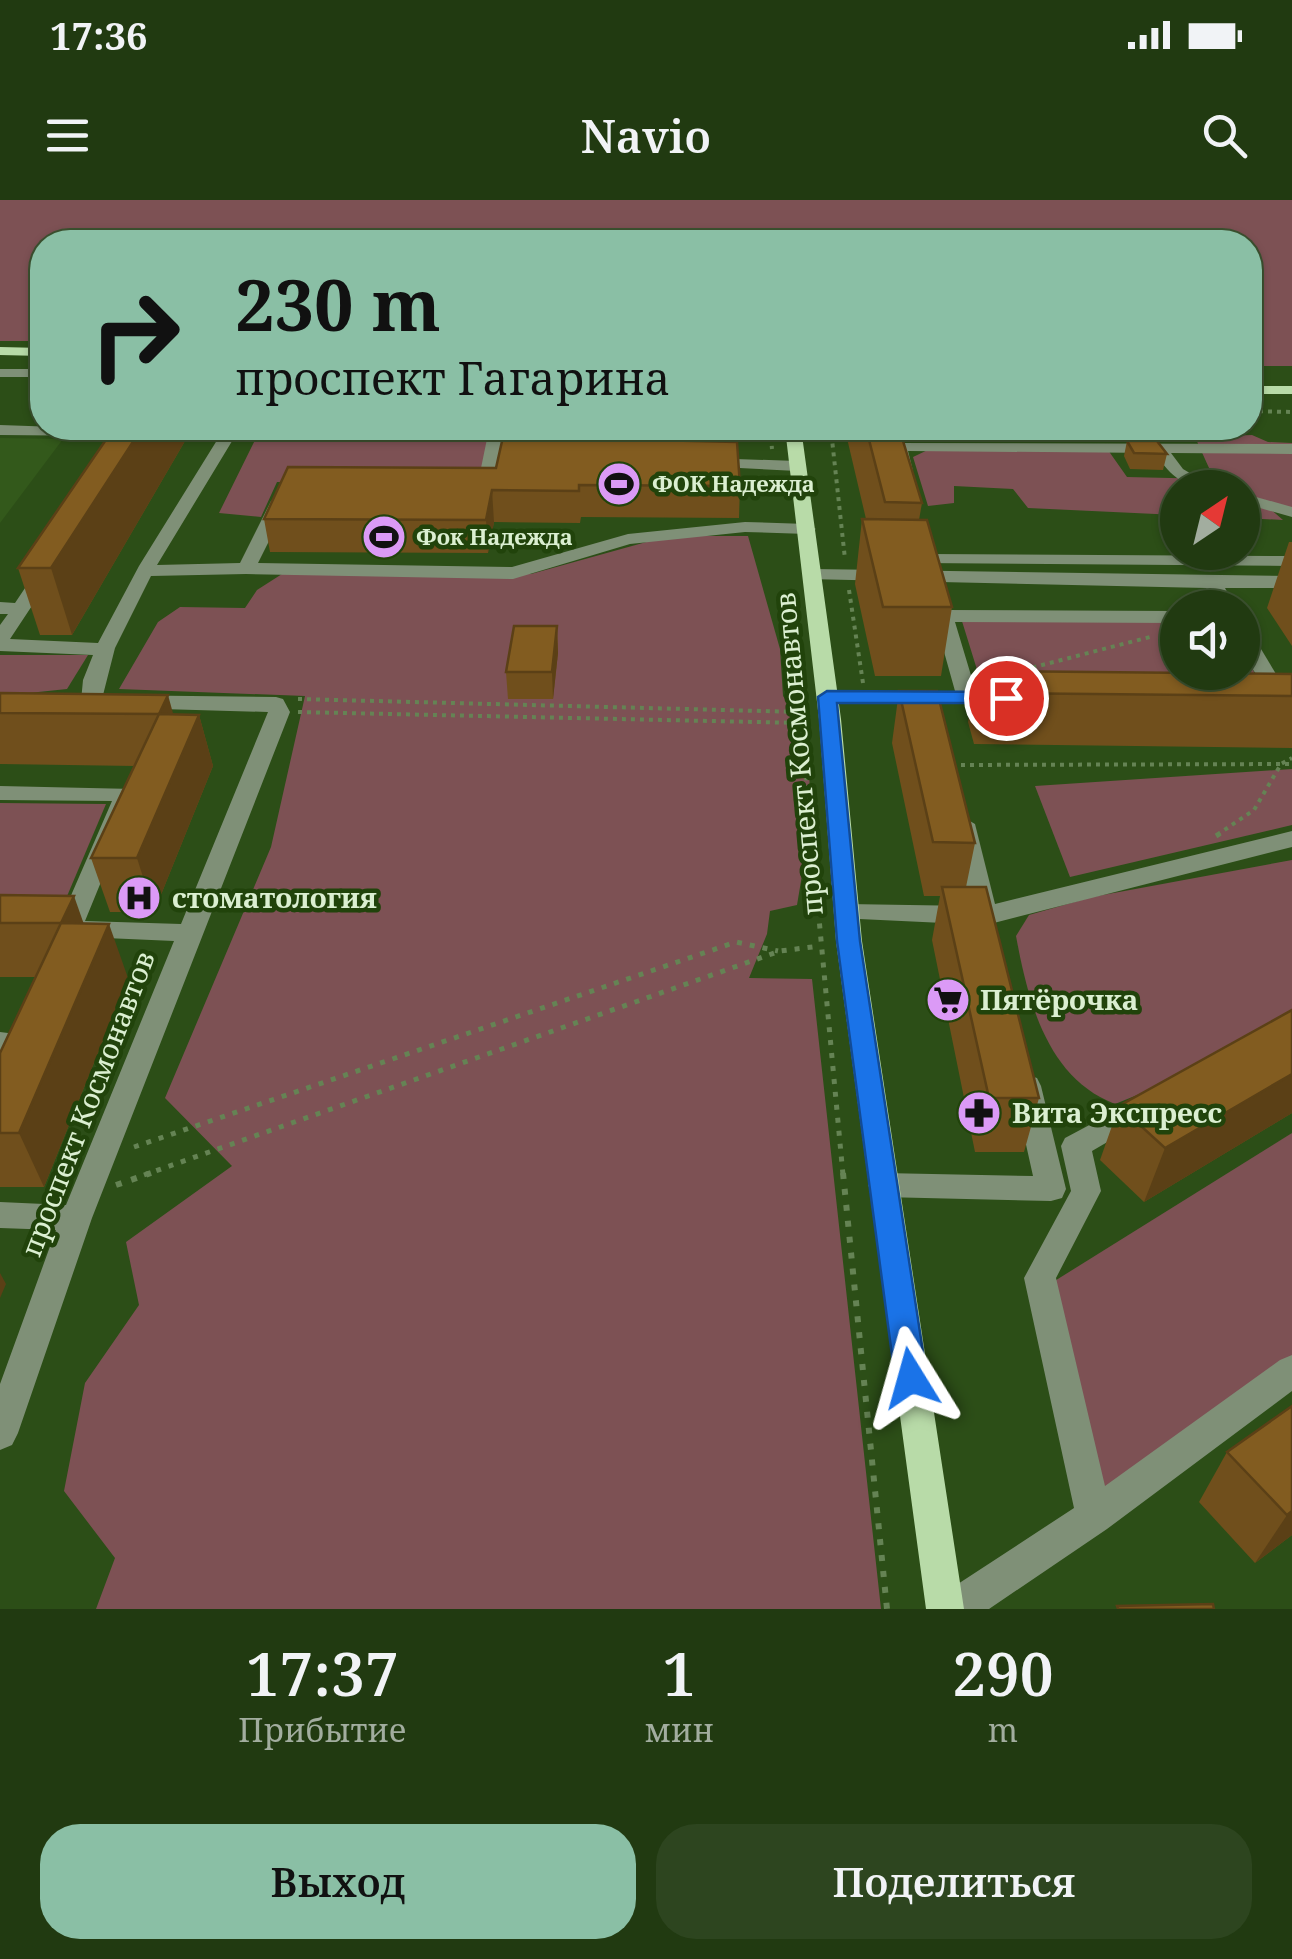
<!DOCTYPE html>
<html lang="ru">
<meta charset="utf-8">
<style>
:root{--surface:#213a11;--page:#2d451f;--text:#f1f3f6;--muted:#a2ad9f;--line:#3e5431;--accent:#8abfa5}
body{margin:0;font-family:"Noto Serif",serif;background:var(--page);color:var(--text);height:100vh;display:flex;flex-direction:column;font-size:38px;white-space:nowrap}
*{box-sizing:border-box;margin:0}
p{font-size:32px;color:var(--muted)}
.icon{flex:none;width:55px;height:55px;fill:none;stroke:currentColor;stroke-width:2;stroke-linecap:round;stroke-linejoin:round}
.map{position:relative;height:1409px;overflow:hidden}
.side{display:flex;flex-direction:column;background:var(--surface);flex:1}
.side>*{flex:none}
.guide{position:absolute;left:30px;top:30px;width:1232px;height:210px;border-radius:40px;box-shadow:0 2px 8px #0004,0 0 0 2px var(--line);background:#8abfa5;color:#111;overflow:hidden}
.needle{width:65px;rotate:35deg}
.buttons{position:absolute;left:1160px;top:270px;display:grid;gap:20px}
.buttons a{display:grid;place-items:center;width:100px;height:100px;border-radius:50%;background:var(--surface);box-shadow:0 2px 8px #0004,0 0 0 2px var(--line);font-size:50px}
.pin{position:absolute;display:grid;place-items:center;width:85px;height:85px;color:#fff;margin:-42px;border:5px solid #fff;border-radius:50%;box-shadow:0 2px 10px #0007}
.me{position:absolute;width:110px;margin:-55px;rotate:352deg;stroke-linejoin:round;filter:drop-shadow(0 0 8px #0008)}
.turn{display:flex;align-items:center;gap:35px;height:210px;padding:0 40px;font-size:45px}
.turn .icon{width:130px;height:130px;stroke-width:2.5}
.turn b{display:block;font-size:70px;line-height:85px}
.eta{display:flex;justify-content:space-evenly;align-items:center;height:170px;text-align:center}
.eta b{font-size:60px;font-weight:600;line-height:70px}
.cta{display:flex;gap:20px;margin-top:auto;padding:20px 40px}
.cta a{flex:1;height:115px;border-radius:40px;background:var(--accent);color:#111;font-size:40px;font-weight:600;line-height:115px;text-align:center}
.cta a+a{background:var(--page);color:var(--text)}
.status{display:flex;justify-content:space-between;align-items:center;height:70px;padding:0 50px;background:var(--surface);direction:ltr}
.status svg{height:28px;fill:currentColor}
header{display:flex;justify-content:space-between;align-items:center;height:130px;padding:0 40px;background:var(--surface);font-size:45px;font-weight:600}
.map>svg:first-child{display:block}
</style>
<div class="status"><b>17:36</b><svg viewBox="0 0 49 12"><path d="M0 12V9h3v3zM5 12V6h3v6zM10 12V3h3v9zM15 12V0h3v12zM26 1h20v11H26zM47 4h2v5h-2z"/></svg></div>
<header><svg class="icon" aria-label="menu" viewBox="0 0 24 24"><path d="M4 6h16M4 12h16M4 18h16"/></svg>Navio<svg class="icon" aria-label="search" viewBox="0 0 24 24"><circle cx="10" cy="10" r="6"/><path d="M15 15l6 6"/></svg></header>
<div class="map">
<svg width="1292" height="1409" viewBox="0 0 1292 1409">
<rect width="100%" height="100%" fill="#2c4e17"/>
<polygon fill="#33591b" points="0,238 63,239 0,323"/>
<g fill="#7d5154">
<polygon points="0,0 1292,0 1292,166 1250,166 1250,42 42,42 42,141 0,141"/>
<polygon points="261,228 493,228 482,269 419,282 277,282 261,317 219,313"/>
<polygon points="1252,235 1268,242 1292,243 1292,308 1269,308 1283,320 1243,318 1242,288 1178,288 1177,315 1028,308 1013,289 954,286 954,303 928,306 913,257 934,247 1108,250 1127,277 1214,279 1195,237"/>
<polygon points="668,336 748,336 780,449 783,496 809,534 810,627 797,705 770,711 767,734 749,778 812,779 881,1409 96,1409 115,1358 64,1291 85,1183 139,1105 126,1042 232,966 165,898 271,647 305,496 119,489 158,422 180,407 245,408 257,390 282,374 531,374"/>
<polygon points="961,418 1177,420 1178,472 1242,472 1243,461 1249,461 1263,492 983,489"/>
<polygon points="0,455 88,455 67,489 0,496"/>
<polygon points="1292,569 1292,625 1070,677 1035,586"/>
<polygon points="0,603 106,604 62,708 0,706"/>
<path d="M1292,660V810L1162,885L1115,904C1047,878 1028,801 1016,736L1029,715L1092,697Z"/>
<polygon points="1292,933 1292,1156 1102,1298 1053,1082"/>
</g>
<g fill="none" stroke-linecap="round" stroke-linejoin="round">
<g stroke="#658354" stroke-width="4" stroke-dasharray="4 5" stroke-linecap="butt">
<polyline points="1250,211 1292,212"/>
<polyline points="770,228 772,249"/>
<polyline points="835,228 831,230 845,359"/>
<polyline points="849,390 863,483"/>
<polyline points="793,424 811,635"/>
<polyline points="1015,472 1150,437"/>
<polyline points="298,499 801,512"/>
<polyline points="298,512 802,523"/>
<polyline points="952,565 1292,564"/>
<polyline points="1217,635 1254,610 1281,564 1292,558"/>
</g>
<g stroke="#658354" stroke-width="5" stroke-dasharray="5 8" stroke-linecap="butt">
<polyline points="811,633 843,975"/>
<polyline points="1216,636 1221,633"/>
<polyline points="134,947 736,742 778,751"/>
<polyline points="144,975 780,751 820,746"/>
</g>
<g stroke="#658354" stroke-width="6" stroke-dasharray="6 10" stroke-linecap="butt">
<polyline points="843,973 887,1409"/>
<polyline points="116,985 151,973"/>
</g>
<g fill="#7f9077" fill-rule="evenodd">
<rect x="0" y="169" width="42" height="8"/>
<polygon points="0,225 144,230 240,228 157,365 240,363 271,301 280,296 289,301 258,363 512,367 628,334 745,322 807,324 816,329 807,334 745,332 630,344 513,379 246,374 151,376 115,448 103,495 276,497 283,499 290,512 92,1018 18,1233 12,1245 0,1250 0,1184 56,1030 0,1028 0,1002 66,1005 174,741 60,736 56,730 112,601 0,600 0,586 134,589 137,594 85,721 181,724 268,512 92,507 81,501 83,480 93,455 0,451 0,425 8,414 0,414 0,402 15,403 39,367 46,365 55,371 10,439 98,443 139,366 219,237 0,235"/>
<polygon points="496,229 627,229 635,234 627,239 503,239 494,277 454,277 454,269 481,268 488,234"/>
<path d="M893,243L1292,244V254L1171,253L1183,269L1215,288C1184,288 1172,278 1155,253L908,251L913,271L905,276L897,271Z"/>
<polygon points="706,258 797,261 805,266 797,271 700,266 700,260"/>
<polygon points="1242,293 1292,307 1292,317 1242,303"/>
<polygon points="926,354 1292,356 1292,366 920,363 917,359"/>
<polygon points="814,369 1292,376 1292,388 1225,388 1236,408 1217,408 1206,388 807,379 805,375"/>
<polygon points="944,410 1178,411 1178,423 955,422 976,492 1014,494 1017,498 1014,502 820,501 817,497 820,493 827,491 955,491 934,416"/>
<polygon points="1242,428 1252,434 1291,499 1288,503 1281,505 1274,503 1242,452"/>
<polygon points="963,617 975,624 995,704 1292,631 1292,647 986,725 838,718 834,712 838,706 847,704 971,706 951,624"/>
<polygon points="0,832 24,835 28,842 10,882 0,885"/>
<polygon points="1027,875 1037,878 1041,886 1066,989 1062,998 1051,1001 883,997 872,994 868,985 872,976 883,973 1033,976 1013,886 1017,878"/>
<polygon points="1142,897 1152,900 1156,908 1152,916 1092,951 1101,991 1056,1078 1105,1286 1280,1160 1292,1155 1292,1191 1107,1329 989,1409 936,1409 941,1395 1074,1308 1024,1078 1071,991 1061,946 1065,938"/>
</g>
<g fill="#b8dba8" fill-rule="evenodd">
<polygon points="0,147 42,148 42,156 0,155"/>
<rect x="1250" y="186" width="42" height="8"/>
<polygon points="785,228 801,228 841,519 862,741 964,1409 926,1409 836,741 819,519"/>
</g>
</g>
<g fill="#704f1c">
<polygon points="847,228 899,228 922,303 919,320 952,407 941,476 875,476 855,384 862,319 866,319 846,234"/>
<polygon points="1108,228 1174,228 1171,239 1114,239"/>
<polygon points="609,239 740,286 739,318 581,317 580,323 494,322 488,353 270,352 264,319 496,268"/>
<polygon points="185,241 72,435 40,435 18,368"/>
<polygon points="1127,241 1167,254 1163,270 1130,269 1124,256"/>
<polygon points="1289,342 1292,342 1292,446 1267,408"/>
<polygon points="557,426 558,453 553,499 508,499 506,472"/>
<polygon points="977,471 1292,474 1292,548 974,544 968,522"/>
<polygon points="899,491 975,643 966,687 1039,898 1024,952 975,952 932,740 940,696 924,696 892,543"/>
<polygon points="0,493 173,514 199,515 213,566 154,712 110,712 91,658 135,566 0,564"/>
<polygon points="0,695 84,724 128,778 44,987 0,987 0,853 36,777 0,777"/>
<polygon points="1292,810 1292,913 1144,1002 1100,960 1119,906"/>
<polygon points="1292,1206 1292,1335 1255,1363 1199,1302 1227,1252"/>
</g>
<g fill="#5b4016">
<polygon points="142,228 182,228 185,241 72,435 51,368"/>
<polygon points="492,290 494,322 488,353 486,320"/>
<polygon points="557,426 558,453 553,499 552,472"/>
<polygon points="168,495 182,546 159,514"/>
<polygon points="199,515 213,566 154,712 137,658"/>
<polygon points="74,696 93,750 61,723"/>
<polygon points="109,724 128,778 44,987 19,933"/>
<polygon points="1292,874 1292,913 1144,1002 1165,948"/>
<polygon points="0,1073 6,1084 0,1098"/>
<polygon points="1292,1311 1292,1335 1255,1363 1287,1315"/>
</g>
<g fill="#825c20" stroke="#5b4016" stroke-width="2.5">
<polygon points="114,228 142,228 51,368 18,368"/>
<polygon points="505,228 592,228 609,239 737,242 740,286 579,285 579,291 492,290 486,320 264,319 288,267 496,268"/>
<polygon points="866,228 899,228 922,303 885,302"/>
<polygon points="1127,241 1157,241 1167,254 1134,253"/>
<polygon points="862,319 927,320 952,407 883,407"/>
<polygon points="514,426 557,426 552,472 506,472"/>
<polygon points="977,471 1292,474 1292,496 984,493"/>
<polygon points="899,491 937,491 975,643 933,642"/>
<polygon points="0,493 168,495 159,514 0,513"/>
<polygon points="159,514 199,515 137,658 91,658"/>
<polygon points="942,687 986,687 1039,898 989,898"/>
<polygon points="0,695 74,696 61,723 0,723"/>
<polygon points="61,723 109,724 19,933 0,933 0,853"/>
<polygon points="1292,810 1292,874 1165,948 1119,906"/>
<polygon points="1292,1206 1292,1311 1287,1315 1227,1252"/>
<polygon points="1213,1404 1214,1409 1118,1409 1117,1406"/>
</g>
<polygon fill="#1a73e8" stroke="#114b97" stroke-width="2.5" points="827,491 1006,492 1016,498 1006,503 837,503 860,741 927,1178 922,1188 911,1192 900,1188 895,1178 837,741 818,497"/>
<defs>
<symbol id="stadium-disc" viewBox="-11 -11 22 22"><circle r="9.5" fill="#db9af6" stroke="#21430b"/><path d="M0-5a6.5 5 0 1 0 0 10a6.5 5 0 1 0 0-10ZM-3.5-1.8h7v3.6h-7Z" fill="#111"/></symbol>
<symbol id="hospital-disc" viewBox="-11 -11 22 22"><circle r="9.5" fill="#db9af6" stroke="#21430b"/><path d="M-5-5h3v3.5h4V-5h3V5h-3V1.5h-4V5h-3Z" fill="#111"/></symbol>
<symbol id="supermarket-disc" viewBox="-11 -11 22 22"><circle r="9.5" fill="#db9af6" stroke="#21430b"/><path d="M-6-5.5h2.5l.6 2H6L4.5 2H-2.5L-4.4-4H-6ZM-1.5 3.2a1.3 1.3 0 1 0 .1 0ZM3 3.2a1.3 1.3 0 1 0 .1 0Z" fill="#111"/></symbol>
<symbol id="pharmacy-disc" viewBox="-11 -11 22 22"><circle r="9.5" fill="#db9af6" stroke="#21430b"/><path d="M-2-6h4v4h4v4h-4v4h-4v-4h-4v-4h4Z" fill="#111"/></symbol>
</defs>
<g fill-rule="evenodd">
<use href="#stadium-disc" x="594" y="259" width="50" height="50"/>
<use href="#stadium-disc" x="359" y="312" width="50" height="50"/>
<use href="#hospital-disc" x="114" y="673" width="50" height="50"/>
<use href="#supermarket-disc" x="923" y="775" width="50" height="50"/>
<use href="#pharmacy-disc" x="954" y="888" width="50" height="50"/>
</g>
<g text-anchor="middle" stroke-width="9" stroke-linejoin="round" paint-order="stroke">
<g font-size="22" font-weight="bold" fill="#dbefd1" stroke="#21430b" text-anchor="start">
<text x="652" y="292">ФОК Надежда</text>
<text x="416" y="345">Фок Надежда</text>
</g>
<g font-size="28" fill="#dbefd1" stroke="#21430b">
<text transform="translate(799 554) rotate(-95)" y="10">проспект Космонавтов</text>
<text transform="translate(88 904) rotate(-69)" y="10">проспект Космонавтов</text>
</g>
<g font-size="28" font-weight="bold" fill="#dbefd1" stroke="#21430b" text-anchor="start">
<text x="172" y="708">стоматология</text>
<text x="980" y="810">Пятёрочка</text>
<text x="1012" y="923">Вита Экспресс</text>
</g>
</g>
</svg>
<div class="buttons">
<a><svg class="needle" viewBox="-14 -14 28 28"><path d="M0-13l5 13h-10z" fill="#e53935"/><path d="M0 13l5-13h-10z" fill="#a2ad9f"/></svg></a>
<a><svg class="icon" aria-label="sound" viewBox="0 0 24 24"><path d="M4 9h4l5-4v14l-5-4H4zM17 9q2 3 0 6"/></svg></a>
</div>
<div class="pin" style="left:1006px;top:498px;background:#d93025"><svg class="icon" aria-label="arrive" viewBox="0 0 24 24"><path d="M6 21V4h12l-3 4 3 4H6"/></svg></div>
<svg class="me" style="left:911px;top:1178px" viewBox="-20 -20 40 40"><path d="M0-17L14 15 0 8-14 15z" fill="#1a73e8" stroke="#fff" stroke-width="4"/></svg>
<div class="guide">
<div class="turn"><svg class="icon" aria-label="right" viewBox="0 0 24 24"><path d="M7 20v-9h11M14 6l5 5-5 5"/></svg><div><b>230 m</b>проспект Гагарина</div></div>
</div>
</div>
<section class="side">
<div class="eta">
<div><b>17:37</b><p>Прибытие</p></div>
<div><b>1</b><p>мин</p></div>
<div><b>290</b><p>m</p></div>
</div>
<div class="cta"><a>Выход</a><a>Поделиться</a></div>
</section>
